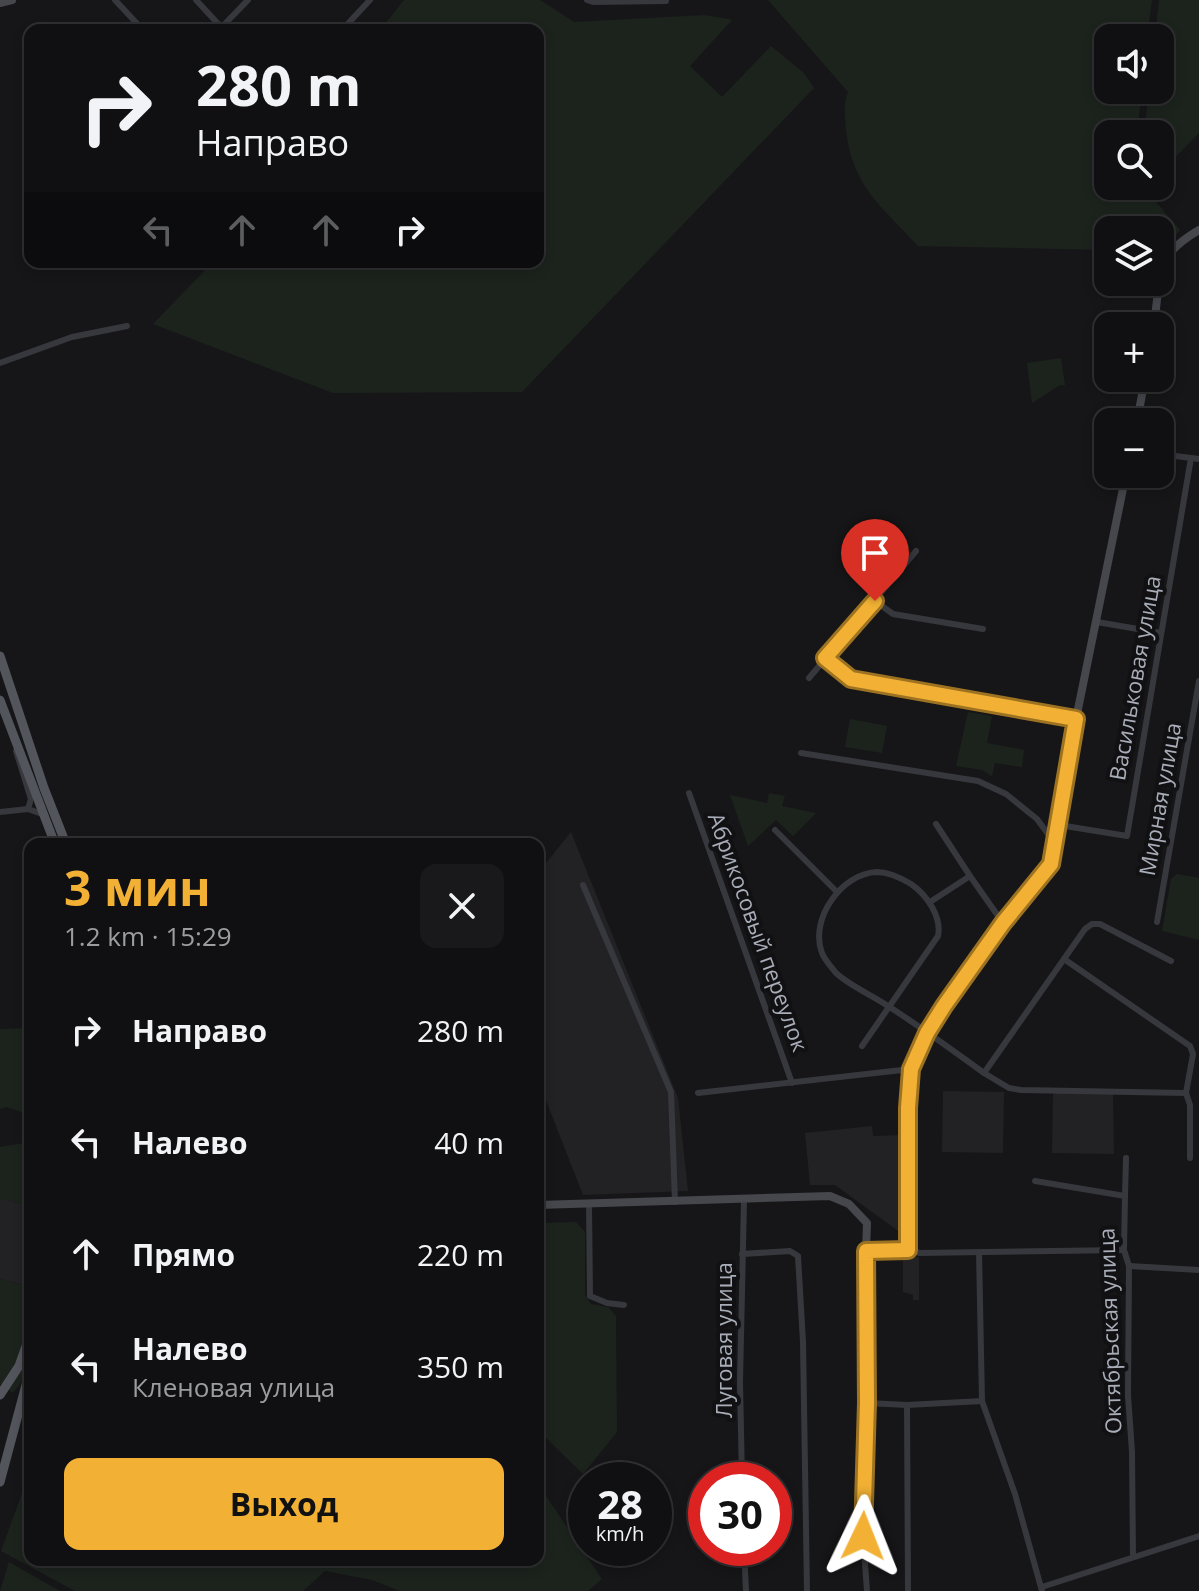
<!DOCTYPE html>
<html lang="ru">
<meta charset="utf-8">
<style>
:root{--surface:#101012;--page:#19191b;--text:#f1f3f6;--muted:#9c9d9f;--line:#303032;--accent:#f2b134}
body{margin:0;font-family:"Open Sans",sans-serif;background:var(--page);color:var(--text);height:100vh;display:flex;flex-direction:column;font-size:30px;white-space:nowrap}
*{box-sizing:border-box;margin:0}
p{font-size:26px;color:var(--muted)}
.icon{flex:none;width:44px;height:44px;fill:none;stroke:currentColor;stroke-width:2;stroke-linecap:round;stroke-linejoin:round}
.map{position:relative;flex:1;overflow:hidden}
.side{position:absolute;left:24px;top:838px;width:520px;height:728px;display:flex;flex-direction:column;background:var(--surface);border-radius:16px;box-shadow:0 4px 12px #0003,0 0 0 2px var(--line)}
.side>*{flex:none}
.banner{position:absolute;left:24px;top:24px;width:520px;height:244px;border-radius:16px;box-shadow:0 4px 12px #0003,0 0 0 2px var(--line);background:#101012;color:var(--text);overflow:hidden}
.fabs{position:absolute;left:1094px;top:24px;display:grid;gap:16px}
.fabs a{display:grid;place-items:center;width:80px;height:80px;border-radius:16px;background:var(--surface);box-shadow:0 4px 12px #0003,0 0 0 2px var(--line);font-size:40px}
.speed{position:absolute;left:568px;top:1462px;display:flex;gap:16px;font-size:40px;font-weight:700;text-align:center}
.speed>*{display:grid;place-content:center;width:104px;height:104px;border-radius:50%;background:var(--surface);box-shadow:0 4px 12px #0003,0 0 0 2px var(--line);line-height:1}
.speed small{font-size:20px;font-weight:400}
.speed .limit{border:12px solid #d22;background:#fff;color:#111}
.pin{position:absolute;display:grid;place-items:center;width:68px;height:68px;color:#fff;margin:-82px -34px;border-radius:50% 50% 50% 0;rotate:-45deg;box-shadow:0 0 8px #0007}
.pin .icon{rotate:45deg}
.me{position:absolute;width:88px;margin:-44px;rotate:2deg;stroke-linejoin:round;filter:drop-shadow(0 0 6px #0008)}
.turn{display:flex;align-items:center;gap:28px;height:168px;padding:0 40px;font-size:36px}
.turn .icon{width:104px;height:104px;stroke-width:2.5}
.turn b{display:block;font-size:56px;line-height:68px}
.lanes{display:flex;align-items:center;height:76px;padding:0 40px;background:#0003;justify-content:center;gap:40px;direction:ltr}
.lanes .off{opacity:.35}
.round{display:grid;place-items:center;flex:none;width:84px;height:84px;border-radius:16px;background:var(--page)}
.head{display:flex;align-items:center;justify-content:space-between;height:136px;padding:0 40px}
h1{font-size:48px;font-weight:700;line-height:60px;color:var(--accent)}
.action{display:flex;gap:16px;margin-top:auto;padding:16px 40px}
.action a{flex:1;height:92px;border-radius:16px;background:var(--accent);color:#111;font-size:32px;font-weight:700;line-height:92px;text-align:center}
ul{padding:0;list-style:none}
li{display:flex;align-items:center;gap:24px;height:112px;padding:0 40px}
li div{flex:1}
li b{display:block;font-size:30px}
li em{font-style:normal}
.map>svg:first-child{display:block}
</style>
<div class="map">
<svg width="1199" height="1591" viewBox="0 0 1199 1591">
<rect width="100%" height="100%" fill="#161618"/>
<g fill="#222225">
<polygon points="571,832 678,1098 688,1191 583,1195 538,1080 538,873"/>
<polygon points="943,1091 1004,1092 1003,1153 942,1152"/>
<polygon points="1053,1092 1113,1094 1114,1154 1052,1153"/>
<polygon points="872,1126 873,1136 901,1135 901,1233 835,1185 810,1185 805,1133"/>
<polygon points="0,1198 22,1204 30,1227 29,1286 0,1279"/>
<polygon points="903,1257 919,1257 919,1300 913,1300 913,1295 903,1292"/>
</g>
<g fill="#1c231d">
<polygon points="404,0 540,0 574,22 704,15 728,19 732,20 690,66 722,97 771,46 804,73 814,88 522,392 333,393 153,324 213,262 538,262 538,30 380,30"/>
<path d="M768,0H1152L1147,38H1108V90H1142L1137,134H1108V186H1147L1145,189L1180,230L1163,251H1160V230H1108V250L918,246C882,207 852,186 846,130C845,116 843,105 848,92Z"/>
<polygon points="1159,0 1199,0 1199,133 1160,173 1160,134 1144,134 1149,90 1160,90 1160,38 1155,38"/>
<polygon points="1061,358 1065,385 1060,385 1032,403 1027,363"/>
<polygon points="968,712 992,716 987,743 1024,750 1022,767 995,763 992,776 982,770 956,766"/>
<polygon points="850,719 887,726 882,753 845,747"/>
<polygon points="769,793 785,796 782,806 816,813 793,836 776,820 748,846 730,795 767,803"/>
<polygon points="1177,874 1199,878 1199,940 1162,931 1171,879"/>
<polygon points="30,1028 30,1115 7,1107 0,1109 0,1029"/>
<polygon points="30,1142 30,1227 22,1204 0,1198 0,1147"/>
<polygon points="576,1222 585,1232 585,1294 591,1304 608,1307 616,1316 617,1432 583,1474 538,1430 538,1223"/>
<polygon points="0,1279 28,1286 30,1280 30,1371 13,1393 0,1384"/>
<polygon points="30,1471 30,1560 538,1560 538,1484 602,1579 588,1591 400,1591 372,1580 325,1571 303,1591 75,1591 1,1551"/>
<polygon points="9,1562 60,1591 0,1591"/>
</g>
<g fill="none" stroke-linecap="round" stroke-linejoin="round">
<g stroke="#37383d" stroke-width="6">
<polyline points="115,0 143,30"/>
<polyline points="196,0 222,28"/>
<polyline points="587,0 593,2 666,1"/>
<polyline points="219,30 248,0"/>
<polyline points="342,30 370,0"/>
<polyline points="0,363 72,337 127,326"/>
<polyline points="1160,454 1199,459"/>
<polyline points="875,601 893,614 983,629"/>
<polyline points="1097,622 1161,633"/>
<polyline points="825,658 851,679 1076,719"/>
<polyline points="809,678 916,551"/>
<polyline points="16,751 31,799 28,809"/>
<polyline points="801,753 978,781 1006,794 1037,819 1056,845"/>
<polyline points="689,793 792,1083"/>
<polyline points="0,812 28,809 42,814"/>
<polyline points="936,824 970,876"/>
<polyline points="1059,825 1127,836 1191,458"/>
<polyline points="775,830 837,892"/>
<polyline points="583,885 671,1092 675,1202"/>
<polyline points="930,902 970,876 1003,923"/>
<polyline points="1157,922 1199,681"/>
<polyline points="1064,959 1190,1046 1193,1054 1186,1093"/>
<path d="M862,1046L938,936C942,917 927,895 911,884C901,878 889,872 877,872C842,873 809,919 822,953C824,959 832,968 836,973C850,986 872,995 888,1006C921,1027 952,1050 984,1073L1085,929L1092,924H1100L1171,961"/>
<polyline points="984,1073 1009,1088 1021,1090 1186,1093 1190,1105 1190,1158"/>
<polyline points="698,1093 911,1069"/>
<polyline points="1035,1181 1125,1196 1124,1250 1129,1266 1128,1395 1132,1452 1133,1557"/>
<polyline points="1125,1196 1126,1158"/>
<polyline points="589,1204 590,1296 607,1303 624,1305"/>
<polyline points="908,1250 920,1253 1124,1250"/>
<polyline points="866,1251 867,1403 863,1536 867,1591"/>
<polyline points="979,1252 982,1401 1015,1494 1042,1591"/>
<polyline points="742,1254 790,1251 798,1256 803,1342 807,1591"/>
<polyline points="1129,1266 1199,1270"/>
<polyline points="867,1403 907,1405 982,1401"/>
<polyline points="907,1405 908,1591"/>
<polyline points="742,1480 740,1382 744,1200"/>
<polyline points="744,1548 746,1591"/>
<polyline points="1042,1587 1199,1536"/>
</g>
<g stroke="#45474d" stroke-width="8">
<polyline points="0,3 12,0"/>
<path d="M1160,276C1164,254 1180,241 1199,230"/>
<polyline points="1154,326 1159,282"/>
<polyline points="1137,422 1145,378"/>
<polyline points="538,1205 830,1196 849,1204 867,1223 866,1251 908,1250 908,1108 911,1069 927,1033 944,1006 1003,923 1051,864 1076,719 1126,474"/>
</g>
<g stroke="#53555c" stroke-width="9">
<polyline points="0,656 44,788 66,844"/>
<polyline points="0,700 55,844"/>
<polyline points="0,1395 19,1366 30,1335"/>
<polyline points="0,1482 30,1370"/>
</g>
</g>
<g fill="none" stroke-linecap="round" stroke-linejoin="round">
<defs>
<polyline id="route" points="863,1536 867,1403 866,1251 908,1250 908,1108 911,1069 927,1033 944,1006 1003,923 1051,864 1076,719 851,679 825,658 875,601"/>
</defs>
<use href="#route" stroke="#9d7322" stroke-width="20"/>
<use href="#route" stroke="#f2b134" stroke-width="14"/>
</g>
<g text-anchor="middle" stroke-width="8" stroke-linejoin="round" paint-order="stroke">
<g font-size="22" fill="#a8adb8" stroke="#111113">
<text transform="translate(1135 678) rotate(-80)" y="8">Васильковая улица</text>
<text transform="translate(1160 799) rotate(-80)" y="8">Мирная улица</text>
<text transform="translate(758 932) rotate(70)" y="8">Абрикосовый переулок</text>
<text transform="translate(1110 1331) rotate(-92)" y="8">Октябрьская улица</text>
<text transform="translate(724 1340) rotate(-90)" y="8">Луговая улица</text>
</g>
</g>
</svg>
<div class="fabs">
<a><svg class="icon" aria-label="sound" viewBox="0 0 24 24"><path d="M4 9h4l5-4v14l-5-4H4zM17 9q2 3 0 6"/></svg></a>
<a><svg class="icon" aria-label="search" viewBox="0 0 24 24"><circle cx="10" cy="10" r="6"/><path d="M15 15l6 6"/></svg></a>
<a><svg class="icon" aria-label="layers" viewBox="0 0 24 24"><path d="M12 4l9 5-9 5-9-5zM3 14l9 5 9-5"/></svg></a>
<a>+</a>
<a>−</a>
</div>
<div class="speed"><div>28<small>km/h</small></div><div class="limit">30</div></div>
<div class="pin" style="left:875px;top:601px;background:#d93025"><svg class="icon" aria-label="arrive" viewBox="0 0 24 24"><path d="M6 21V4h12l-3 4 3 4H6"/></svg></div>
<svg class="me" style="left:863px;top:1536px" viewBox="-20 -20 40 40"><path d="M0-17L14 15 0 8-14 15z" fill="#f2b134" stroke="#fff" stroke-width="4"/></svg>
<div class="banner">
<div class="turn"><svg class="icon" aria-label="right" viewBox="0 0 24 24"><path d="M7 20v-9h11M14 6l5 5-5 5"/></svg><div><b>280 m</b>Направо</div></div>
<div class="lanes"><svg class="icon off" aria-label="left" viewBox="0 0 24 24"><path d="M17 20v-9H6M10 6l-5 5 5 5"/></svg><svg class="icon off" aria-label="ahead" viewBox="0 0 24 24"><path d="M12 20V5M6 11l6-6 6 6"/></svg><svg class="icon off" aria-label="ahead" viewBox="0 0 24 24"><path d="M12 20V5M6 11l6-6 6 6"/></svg><svg class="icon" aria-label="right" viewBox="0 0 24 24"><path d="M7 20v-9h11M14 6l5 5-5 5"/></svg></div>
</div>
<section class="side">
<div class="head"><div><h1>3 мин</h1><p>1.2 km · 15:29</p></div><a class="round"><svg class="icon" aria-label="close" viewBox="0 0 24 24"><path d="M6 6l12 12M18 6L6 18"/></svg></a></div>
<ul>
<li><svg class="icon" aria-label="right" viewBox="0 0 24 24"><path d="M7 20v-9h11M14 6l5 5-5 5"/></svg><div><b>Направо</b></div><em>280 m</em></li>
<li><svg class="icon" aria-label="left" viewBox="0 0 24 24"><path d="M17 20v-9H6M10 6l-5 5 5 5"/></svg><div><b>Налево</b></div><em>40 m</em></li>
<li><svg class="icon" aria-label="ahead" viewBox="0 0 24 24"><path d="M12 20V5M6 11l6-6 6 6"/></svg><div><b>Прямо</b></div><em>220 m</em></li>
<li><svg class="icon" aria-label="left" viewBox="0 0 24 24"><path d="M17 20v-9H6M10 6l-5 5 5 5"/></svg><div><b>Налево</b><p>Кленовая улица</p></div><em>350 m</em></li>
</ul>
<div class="action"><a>Выход</a></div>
</section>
</div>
